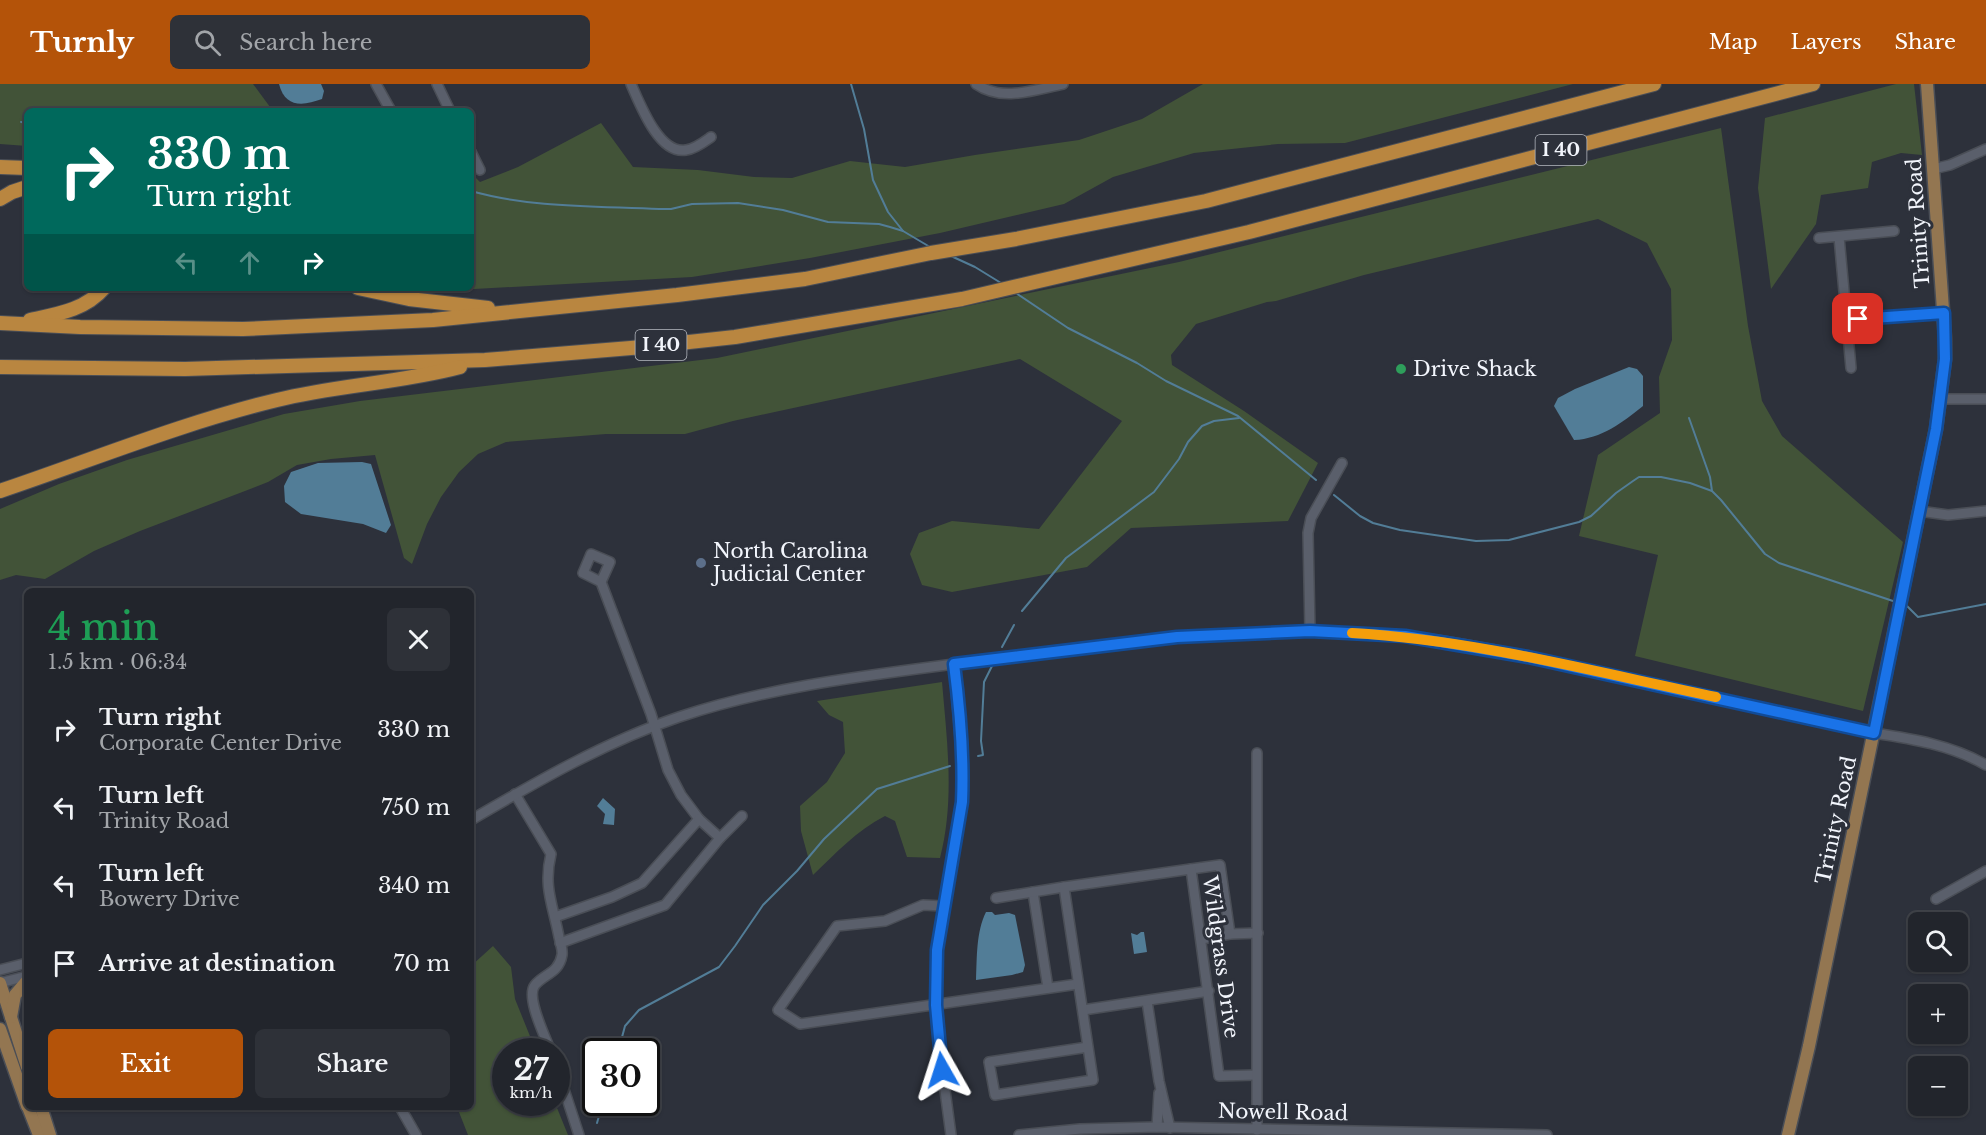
<!DOCTYPE html>
<meta charset="utf-8">
<style>
:root{--surface:#22252c;--page:#2e3138;--text:#f1f3f6;--muted:#a2a5a9;--line:#3f4248;--accent:#b45309}
body{margin:0;font-family:"Libre Baskerville",serif;background:var(--page);color:var(--text);height:100vh;display:flex;flex-direction:column;font-size:22px;white-space:nowrap}
*{box-sizing:border-box;margin:0}
p{font-size:20px;color:var(--muted)}
.icon{flex:none;width:33px;height:33px;fill:none;stroke:currentColor;stroke-width:2;stroke-linecap:round;stroke-linejoin:round}
.map{position:relative;flex:1;overflow:hidden}
.sheet{position:absolute;left:24px;top:504px;width:450px;height:522px;display:flex;flex-direction:column;background:var(--surface);border-radius:9px;box-shadow:0 2px 4px #0004,0 0 0 2px var(--line)}
.sheet>*{flex:none}
.guide{position:absolute;left:24px;top:24px;width:450px;height:183px;border-radius:9px;box-shadow:0 2px 4px #0004,0 0 0 2px var(--line);background:#00695c;color:#fff;overflow:hidden}
.fabs{position:absolute;left:1908px;top:828px;display:grid;gap:12px}
.fabs a{display:grid;place-items:center;width:60px;height:60px;border-radius:9px;background:var(--surface);box-shadow:0 2px 4px #0004,0 0 0 2px var(--line);font-size:30px}
.speed{position:absolute;left:492px;top:954px;display:flex;gap:12px;font-size:30px;font-weight:700;text-align:center}
.speed>*{display:grid;place-content:center;width:78px;height:78px;border-radius:50%;background:var(--surface);box-shadow:0 2px 4px #0004,0 0 0 2px var(--line);line-height:1}
.speed small{font-size:15px;font-weight:400}
.speed .limit{border:3px solid #111;border-radius:9px;background:#fff;color:#111}
.pin{position:absolute;display:grid;place-items:center;width:51px;height:51px;color:#fff;margin:-26px;border-radius:12px;box-shadow:0 3px 9px #0006}
.me{position:absolute;width:66px;margin:-33px;rotate:354deg;stroke-linejoin:round;filter:drop-shadow(0 0 4px #0008)}
.turn{display:flex;align-items:center;gap:21px;height:126px;padding:0 24px;font-size:27px}
.turn .icon{width:78px;height:78px;stroke-width:2.5}
.turn b{display:block;font-size:42px;line-height:51px}
.lanes{display:flex;align-items:center;height:57px;padding:0 24px;background:#0003;justify-content:center;gap:30px;direction:ltr}
.lanes .off{opacity:.35}
.round{display:grid;place-items:center;flex:none;width:63px;height:63px;border-radius:9px;background:var(--page)}
.summary{display:flex;align-items:center;justify-content:space-between;height:102px;padding:0 24px}
h1{font-size:36px;font-weight:600;line-height:45px;color:#1e9e55}
.button{display:flex;gap:12px;margin-top:auto;padding:12px 24px}
.button a{flex:1;height:69px;border-radius:9px;background:var(--accent);color:#fff;font-size:24px;font-weight:600;line-height:69px;text-align:center}
.button a+a{background:var(--page);color:var(--text)}
ul{padding:0;list-style:none}
li{display:flex;align-items:center;gap:18px;height:78px;padding:0 24px}
li div{flex:1}
li b{display:block;font-size:22px}
li em{font-style:normal}
header{display:flex;align-items:center;gap:36px;box-sizing:border-box;height:84px;padding:0 30px;background:var(--accent);color:#fff}
header strong{font-size:28px}
nav{display:flex;gap:33px;margin-inline-start:auto;font-size:21px}
.search{width:420px;height:54px;background:var(--page);display:flex;align-items:center;gap:15px;box-sizing:border-box;padding:0 21px;border-radius:9px;color:var(--muted);font-size:22px}
.map>svg:first-child{display:block}
</style>
<header>
<strong>Turnly</strong>
<div class="search"><svg class="icon" aria-label="search" viewBox="0 0 24 24"><circle cx="10" cy="10" r="6"/><path d="M15 15l6 6"/></svg>Search here</div>
<nav><a>Map</a><a>Layers</a><a>Share</a></nav>
</header>
<div class="map">
<svg width="1986" height="1051" viewBox="0 0 1986 1051">
<rect width="100%" height="100%" fill="#2d313b"/>
<g fill="#425338">
<polygon points="0,0 253,0 273,27 27,27 27,62 0,60"/>
<polygon points="1203,0 1573,0 1345,59 1278,60 1194,69 1113,93 1064,120 940,149 810,174 692,193 456,206 432,204 471,204 471,89 480,98 518,83 601,39 633,83 698,86 754,93 792,94 850,77 905,83 975,71 1079,56 1142,35"/>
<polygon points="1896,0 1914,0 1922,71 1901,69 1872,78 1868,104 1821,111 1816,140 1771,205 1758,104 1765,34"/>
<polygon points="1721,44 1748,242 1762,317 1782,352 1903,458 1863,627 1635,572 1658,471 1579,452 1598,371 1660,329 1659,293 1672,256 1671,205 1647,159 1598,135 1364,191 1276,217 1267,218 1196,240 1171,271 1172,281 1244,327 1318,379 1288,437 1131,444 1087,483 952,508 922,501 910,470 919,449 952,437 1039,445 1122,337 1020,275 733,337 685,350 606,350 506,358 478,370 459,388 441,413 427,440 412,480 404,474 375,371 331,375 297,381 268,398 245,407 140,447 94,467 45,495 16,491 0,496 0,425 59,400 127,376 284,330 360,317 717,274 1179,178"/>
<path d="M942,598C947,657 955,716 940,774L907,773L895,737L885,732C857,746 835,770 813,791L801,747L800,722L827,698L845,669L843,638L829,631L817,617Z"/>
<polygon points="493,862 511,883 515,915 536,967 506,968 506,1018 555,1019 568,1051 468,1051 457,1023 471,1023 471,882"/>
</g>
<g fill="#527d97">
<path d="M279,0H321L324,7L322,15C303,22 285,24 279,0Z"/>
<path d="M1629,283L1637,285L1643,292V322C1623,338 1601,355 1574,356L1554,322L1558,314L1575,305Z"/>
<polygon points="362,378 371,380 391,441 386,449 363,440 301,430 285,418 284,402 291,388 318,379"/>
<polygon points="603,714 615,725 614,741 603,740 605,730 597,722"/>
<path d="M986,828H992L995,831L1009,829L1015,831L1025,881L1023,888L1012,891L976,896C977,874 976,848 986,828Z"/>
<polygon points="1141,848 1144,848 1147,868 1134,870 1131,849 1137,851"/>
</g>
<g fill="none" stroke-linecap="round" stroke-linejoin="round">
<g stroke="#527d97" stroke-width="2">
<polyline points="851,0 864,45 873,96 888,128 903,147"/>
<polyline points="21,38 27,39"/>
<path d="M471,107C531,124 597,122 659,125H671L692,120L738,119L783,126L828,138L879,140L890,143L903,147L930,163"/>
<polyline points="951,172 975,183 1001,199"/>
<polyline points="1016,209 1068,244 1137,279 1166,297 1238,332 1316,396"/>
<polyline points="1689,334 1710,393 1712,407"/>
<polyline points="1334,411 1360,432 1373,439 1400,446 1476,457 1509,456 1579,438 1591,432 1616,409 1633,397 1639,393 1661,393 1690,399 1712,407 1721,416 1765,470 1779,479 1893,517"/>
<polyline points="1907,522 1918,533 1986,520"/>
<polyline points="1022,527 1066,474 1154,408 1179,375 1188,358 1202,342 1214,337 1239,334"/>
<polyline points="1002,563 1014,541"/>
<polyline points="978,672 983,671 981,657 984,598 992,582"/>
<polyline points="618,968 625,942 639,926 719,883 735,862 763,821 797,787 824,755 877,705 950,682"/>
<polyline points="597,1039 603,1018"/>
</g>
<defs>
<g id="minor">
<polyline points="376,0 391,27"/>
<polyline points="437,0 450,27"/>
<path d="M631,0C640,20 659,71 686,66C695,65 704,58 711,53"/>
<path d="M976,0C1002,18 1034,6 1063,0"/>
<polyline points="471,68 480,86"/>
<polyline points="1933,85 1950,81 1986,65"/>
<polyline points="1839,153 1851,284"/>
<polyline points="1819,154 1894,147"/>
<polyline points="1847,236 1944,229"/>
<polyline points="1941,315 1986,315"/>
<polyline points="1919,427 1948,431 1986,427"/>
<polyline points="1310,547 1308,449 1311,434 1342,379"/>
<path d="M515,710L551,770C543,803 553,821 559,853C560,858 563,866 562,871C559,889 544,890 535,901C525,913 546,954 551,968"/>
<path d="M471,736C538,697 605,658 679,633C778,600 882,590 985,576C1126,558 1262,539 1405,552C1460,558 1515,570 1569,582C1671,603 1772,627 1874,649C1913,655 1951,661 1986,681"/>
<polyline points="720,754 742,732"/>
<polyline points="1191,785 1220,781 1230,850"/>
<polyline points="1033,808 1048,904"/>
<polyline points="996,814 1064,803"/>
<polyline points="1936,815 1986,787"/>
<polyline points="943,822 923,821 885,837 837,842 778,926 800,940 1078,900"/>
<polyline points="555,833 612,813 642,799 699,735 681,711 668,686 651,630 601,498 610,478 591,470 583,489 601,498"/>
<polyline points="1201,855 1230,850 1258,849"/>
<polyline points="560,859 665,821 720,754 699,735"/>
<polyline points="0,886 27,879"/>
<polyline points="0,899 27,892"/>
<polyline points="1147,917 1159,997 1170,1044"/>
<polyline points="1083,926 1209,907"/>
<polyline points="1088,963 1093,996 995,1011 989,978 1088,963 1064,803 1191,785 1219,992 1256,991"/>
<polyline points="556,981 579,1051"/>
<polyline points="400,1023 416,1051"/>
<polyline points="1157,1043 1159,1009"/>
<polyline points="1257,1046 1257,669"/>
<polyline points="951,1051 940,969 936,921 937,866 962,718 963,688 954,580"/>
<polyline points="1019,1051 1080,1045 1157,1043 1547,1051"/>
</g>
<g id="major">
<polyline points="0,899 27,983"/>
<polyline points="11,933 15,911 27,897"/>
<polyline points="0,945 27,1022"/>
<polyline points="28,1023 39,1051"/>
<polyline points="41,1023 50,1051"/>
<polyline points="1788,1051 1809,962 1936,345 1945,275 1945,254 1927,0"/>
</g>
<g id="highway">
<polyline points="0,83 27,84"/>
<polyline points="0,115 12,108 27,103"/>
<polyline points="358,204 409,215 488,224"/>
<path d="M30,236C58,230 85,226 104,204"/>
<polyline points="0,239 80,243 243,245 433,236 677,211 805,195 931,169 1016,155 1206,117 1654,0"/>
<polyline points="0,283 185,285 485,276 643,263 735,253 962,215 1249,148 1813,0"/>
<path d="M0,407C92,376 182,339 277,316C337,301 400,299 460,283"/>
</g>
</defs>
<use href="#minor" stroke="#4a4e56" stroke-width="12"/>
<use href="#major" stroke="#4a4e56" stroke-width="15"/>
<use href="#highway" stroke="#4a4e56" stroke-width="16"/>
<use href="#minor" stroke="#5a5f6b" stroke-width="9"/>
<use href="#major" stroke="#937651" stroke-width="12"/>
<use href="#highway" stroke="#b98640" stroke-width="14"/>
</g>
<g fill="none" stroke-linecap="round" stroke-linejoin="round">
<defs>
<path id="route" d="M942,986L936,921L937,866L962,718C964,672 960,626 954,580L1177,553L1310,547L1405,552L1528,573L1874,649L1936,345L1945,275L1944,229L1858,235"/>
</defs>
<use href="#route" stroke="#114b97" stroke-width="15"/>
<use href="#route" stroke="#1a73e8" stroke-width="10"/>
<path stroke="#f59e0b" stroke-width="10" d="M1352,549C1475,556 1595,588 1716,613"/>
</g>
<circle fill="#2e9e5b" stroke="#2d313b" stroke-width="2" cx="1401" cy="285" r="6"/>
<circle fill="#5c6f8a" stroke="#2d313b" stroke-width="2" cx="701" cy="479" r="6"/>
<g text-anchor="middle" stroke-width="6" stroke-linejoin="round" paint-order="stroke">
<g fill="#2d313b" stroke="#b7bac2" stroke-width="1.5">
<rect x="1535.5" y="51" width="51" height="30" rx="4.5"/>
<rect x="635.5" y="246" width="51" height="30" rx="4.5"/>
</g>
<g font-size="18" font-weight="bold" fill="#f2f5fc">
<text x="1561" y="72">I 40</text>
<text x="661" y="267">I 40</text>
</g>
<g font-size="20" fill="#f2f5fc" stroke="#2d313b">
<text transform="translate(1918 139) rotate(-94)" y="7">Trinity Road</text>
<text transform="translate(1836 736) rotate(-78)" y="7">Trinity Road</text>
<text transform="translate(1221 873) rotate(82)" y="7">Wildgrass Drive</text>
<text transform="translate(1283 1028) rotate(1)" y="7">Nowell Road</text>
</g>
<g font-size="20" fill="#f2f5fc" stroke="#2d313b" text-anchor="start">
<text x="1413" y="292">Drive Shack</text>
<text x="713" y="474">North Carolina<tspan x="713" dy="23">Judicial Center</tspan></text>
</g>
</g>
</svg>
<div class="fabs">
<a><svg class="icon" aria-label="search" viewBox="0 0 24 24"><circle cx="10" cy="10" r="6"/><path d="M15 15l6 6"/></svg></a>
<a>+</a>
<a>−</a>
</div>
<div class="speed"><div>27<small>km/h</small></div><div class="limit">30</div></div>
<div class="pin" style="left:1858px;top:235px;background:#d93025"><svg class="icon" aria-label="arrive" viewBox="0 0 24 24"><path d="M6 21V4h12l-3 4 3 4H6"/></svg></div>
<svg class="me" style="left:942px;top:986px" viewBox="-20 -20 40 40"><path d="M0-17L14 15 0 8-14 15z" fill="#1a73e8" stroke="#fff" stroke-width="4"/></svg>
<div class="guide">
<div class="turn"><svg class="icon" aria-label="right" viewBox="0 0 24 24"><path d="M7 20v-9h11M14 6l5 5-5 5"/></svg><div><b>330 m</b>Turn right</div></div>
<div class="lanes"><svg class="icon off" aria-label="left" viewBox="0 0 24 24"><path d="M17 20v-9H6M10 6l-5 5 5 5"/></svg><svg class="icon off" aria-label="ahead" viewBox="0 0 24 24"><path d="M12 20V5M6 11l6-6 6 6"/></svg><svg class="icon" aria-label="right" viewBox="0 0 24 24"><path d="M7 20v-9h11M14 6l5 5-5 5"/></svg></div>
</div>
<section class="sheet">
<div class="summary"><div><h1>4 min</h1><p>1.5 km · 06:34</p></div><a class="round"><svg class="icon" aria-label="close" viewBox="0 0 24 24"><path d="M6 6l12 12M18 6L6 18"/></svg></a></div>
<ul>
<li><svg class="icon" aria-label="right" viewBox="0 0 24 24"><path d="M7 20v-9h11M14 6l5 5-5 5"/></svg><div><b>Turn right</b><p>Corporate Center Drive</p></div><em>330 m</em></li>
<li><svg class="icon" aria-label="left" viewBox="0 0 24 24"><path d="M17 20v-9H6M10 6l-5 5 5 5"/></svg><div><b>Turn left</b><p>Trinity Road</p></div><em>750 m</em></li>
<li><svg class="icon" aria-label="left" viewBox="0 0 24 24"><path d="M17 20v-9H6M10 6l-5 5 5 5"/></svg><div><b>Turn left</b><p>Bowery Drive</p></div><em>340 m</em></li>
<li><svg class="icon" aria-label="arrive" viewBox="0 0 24 24"><path d="M6 21V4h12l-3 4 3 4H6"/></svg><div><b>Arrive at destination</b></div><em>70 m</em></li>
</ul>
<div class="button"><a>Exit</a><a>Share</a></div>
</section>
</div>
